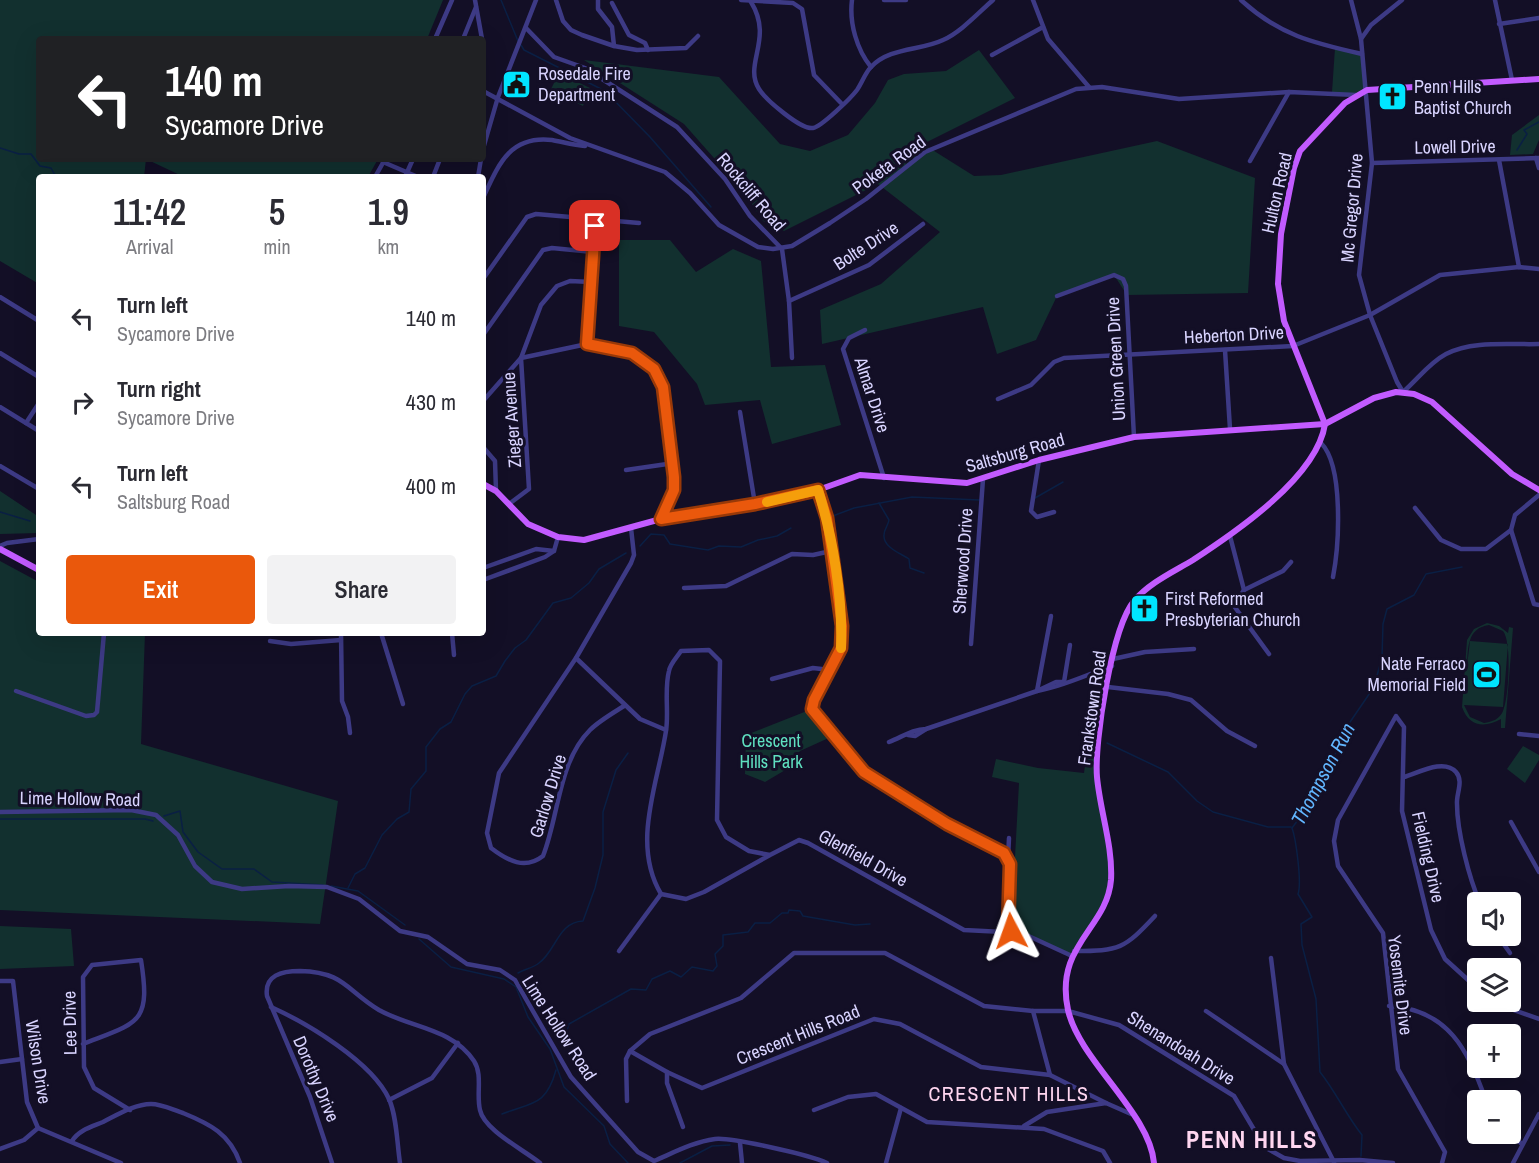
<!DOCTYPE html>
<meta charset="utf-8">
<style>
:root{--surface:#fff;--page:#f2f2f3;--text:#2b2b33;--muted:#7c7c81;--accent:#ea580c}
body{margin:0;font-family:"Archivo Narrow",sans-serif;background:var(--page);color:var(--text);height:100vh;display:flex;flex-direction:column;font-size:22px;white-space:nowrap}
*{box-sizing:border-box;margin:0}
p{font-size:20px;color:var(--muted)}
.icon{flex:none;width:33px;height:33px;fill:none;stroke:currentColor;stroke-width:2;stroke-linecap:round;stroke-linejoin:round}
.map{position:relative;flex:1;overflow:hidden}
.sheet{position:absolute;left:36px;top:174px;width:450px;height:462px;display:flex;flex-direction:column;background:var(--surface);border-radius:6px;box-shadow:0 6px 24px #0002}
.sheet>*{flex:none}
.guide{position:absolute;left:36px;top:36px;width:450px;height:126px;border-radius:6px;box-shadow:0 6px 24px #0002;background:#202124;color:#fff;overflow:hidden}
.tools{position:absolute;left:1467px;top:892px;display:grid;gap:12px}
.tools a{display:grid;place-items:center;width:54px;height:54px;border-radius:6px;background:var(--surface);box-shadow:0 6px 24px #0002;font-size:30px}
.pin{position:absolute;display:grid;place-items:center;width:51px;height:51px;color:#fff;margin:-26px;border-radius:12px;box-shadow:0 3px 9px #0006}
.me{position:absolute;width:66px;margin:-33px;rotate:356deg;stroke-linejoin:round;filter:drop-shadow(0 0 4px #0008)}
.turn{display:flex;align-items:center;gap:21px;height:126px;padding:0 30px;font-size:27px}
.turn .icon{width:78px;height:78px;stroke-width:2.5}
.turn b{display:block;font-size:42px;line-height:51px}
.eta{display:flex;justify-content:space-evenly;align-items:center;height:102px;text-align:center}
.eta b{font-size:36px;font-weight:600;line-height:42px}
.cta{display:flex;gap:12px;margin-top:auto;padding:12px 30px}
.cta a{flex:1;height:69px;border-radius:6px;background:var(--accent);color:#fff;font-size:24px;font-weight:600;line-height:69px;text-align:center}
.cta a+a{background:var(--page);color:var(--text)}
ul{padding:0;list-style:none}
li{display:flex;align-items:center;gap:18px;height:84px;padding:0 30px}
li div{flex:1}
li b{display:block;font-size:22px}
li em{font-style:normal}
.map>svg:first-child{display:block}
</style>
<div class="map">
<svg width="1539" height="1163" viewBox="0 0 1539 1163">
<rect width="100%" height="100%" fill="#130f26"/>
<g fill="#12302f" fill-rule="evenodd">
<polygon points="0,0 443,0 427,39 39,39 39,159 378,159 368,177 184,177 146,159 144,177 39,177 39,284 0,261"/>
<polygon points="1335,48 1362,54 1367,90 1356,95 1332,92"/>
<polygon points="979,50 1015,98 923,144 974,176 1001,175 1157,141 1255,178 1248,293 1127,295 1114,275 1057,296 1036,340 997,354 983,307 822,344 820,310 881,284 940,232 878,184 784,231 763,221 744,192 684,124 584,60 719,77 780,144 810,151 848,135 875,103 888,80 904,74 946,71"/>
<polygon points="559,73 590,88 583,106 550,91"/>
<polygon points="1539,115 1539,140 1533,154 1510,155 1512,135"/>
<polygon points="619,240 670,240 696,272 733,249 761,261 771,367 825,365 841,425 772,444 760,400 705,405 697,384 654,332 619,326"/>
<polygon points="0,491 39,517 39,533 0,534"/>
<polygon points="0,561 39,582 39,633 145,633 141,744 338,801 320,924 0,910"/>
<path d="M1487,623L1499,626L1508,633L1509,627L1513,628L1505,728H1501V719C1485,728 1469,727 1462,707L1467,640L1474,629ZM1489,625L1503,631C1512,642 1509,698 1503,711C1500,719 1492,722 1484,723L1470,717L1464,705L1503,707L1508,644L1470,641L1467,666C1468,648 1467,628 1489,625Z"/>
<polygon points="812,709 833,736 800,751 787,769 765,782 745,774 746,735"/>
<polygon points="1093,743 1098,743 1097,776 1111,865 1105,903 1072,956 1011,931 1019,783 992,777 996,759 1038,768 1084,773 1087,751"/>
<polygon points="1523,746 1539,755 1539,760 1525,783 1507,769"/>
<polygon points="0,926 71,929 74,966 0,969"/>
</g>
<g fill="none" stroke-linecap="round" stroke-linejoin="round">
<g stroke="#0a1f44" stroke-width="1.5">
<polyline points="501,0 518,41"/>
<polyline points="521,45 524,50 605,91 650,137 711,207"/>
<polyline points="0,148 19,154 31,154 40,166 51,168 56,177"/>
<polyline points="1517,150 1527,134 1524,130 1539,122"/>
<polyline points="1035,498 1063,482"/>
<path d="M879,503L889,520C888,526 884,529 884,535C883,547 900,553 909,559L910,568L924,573"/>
<polyline points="0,512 30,521"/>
<polyline points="830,517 854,508 912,497 979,500"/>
<polyline points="640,546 651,534 664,535 670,544 708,550 719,546 741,547 758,540 777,536 791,528"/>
<polyline points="1107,743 1168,772 1197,801 1213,812 1268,827 1291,827"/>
<polyline points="164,816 180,811 183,832 198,852 222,869 254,869 272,882 323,885"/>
<polyline points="0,819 145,819 153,821"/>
<path d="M1292,828C1296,839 1302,883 1298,894L1312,917L1301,924L1302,945L1316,999L1320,1072C1336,1092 1346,1115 1362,1135L1361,1156"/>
<polyline points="1292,828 1318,793 1348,725 1374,687 1382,657 1383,624 1387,609 1414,595 1426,574 1462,567"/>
<polyline points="331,886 358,891 405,925"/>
<polyline points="348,888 355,874 365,868 382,835 397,819 409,812 411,789 426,771 426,747 440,729 451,722 465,694 472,686 496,676 505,661 515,648 526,640 553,603 571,598 589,583 599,569 626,553"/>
<polyline points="419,939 451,967 504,979 516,987 528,1017 550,1049 564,1087 604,1126 610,1144 628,1163"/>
<path d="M518,973C525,969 533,968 539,963C556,951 558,922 583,921L595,888L603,855V812L616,770L628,753"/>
<polyline points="549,1028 567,1030 569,1024 631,989 646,990 652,979 670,971 681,977 692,967 713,971 717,966 715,954 723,946 723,935 748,932 755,923 770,923 782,913 788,913 789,910 800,911 803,916 855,925 870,924"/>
<path d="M502,1114C533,1102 546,1106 556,1070"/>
<polyline points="680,1163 712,1146 730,1145"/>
</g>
<g stroke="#3d3a85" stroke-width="4.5">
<polyline points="475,0 482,39"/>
<polyline points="556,0 563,21 571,30 582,35 614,46 637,50 686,48 698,36"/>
<polyline points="598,0 598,9 612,27 614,46"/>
<polyline points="741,0 793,3 802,9 814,75 841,103"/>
<path d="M852,0C849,23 857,50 871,67"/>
<polyline points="884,0 906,0"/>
<polyline points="1033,0 1048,39 1089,87"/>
<path d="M1241,0C1279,35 1313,43 1362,54"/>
<polyline points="1351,0 1361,39"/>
<path d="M1402,0L1371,25L1361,39L1372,163L1359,275L1370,315L1397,382L1403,392C1418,379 1429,363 1446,354C1472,340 1510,345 1539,344"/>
<polyline points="1495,0 1512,80"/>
<path d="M751,2C774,39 743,64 759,89C766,100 801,130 813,128C821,127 851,98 857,90C862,83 865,73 871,67C890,47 920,51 943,40C961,32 978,13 993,0"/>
<polyline points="612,3 629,35 645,43 648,50"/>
<polyline points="1499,24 1539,18"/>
<polyline points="526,28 554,57 585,68 677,127 725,179 750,216 782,249 789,301 792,358"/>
<polyline points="435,39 452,0"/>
<polyline points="463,39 476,7"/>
<polyline points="483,47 483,57"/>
<polyline points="992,55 1043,27"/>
<polyline points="483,91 570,138 665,172 690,193 719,225 758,247 773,249 792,246 830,223 866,199 925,152 1076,89 1102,87 1179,99 1289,92 1356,95"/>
<polyline points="483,149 498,97 536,0"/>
<polyline points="1536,158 1539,168"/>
<polyline points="1499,160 1519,267"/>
<polyline points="1250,161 1289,92"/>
<polyline points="383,162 418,177"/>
<polyline points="1372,163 1539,158"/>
<polyline points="375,177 384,161"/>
<polyline points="405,177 413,159"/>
<polyline points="433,177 440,159"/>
<polyline points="478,177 481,159"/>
<path d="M483,198C498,166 509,135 552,140C563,142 574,145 585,146"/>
<polyline points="483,279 527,217 536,214 639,223"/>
<polyline points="1057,296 1114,275 1123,279 1126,286 1134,437"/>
<polyline points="0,297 39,321"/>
<polyline points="789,301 869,265 923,224"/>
<polyline points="865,330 849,338 843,349 884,478"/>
<polyline points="483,335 543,250 552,248 593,252"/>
<polyline points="587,344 594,221"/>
<polyline points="1225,350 1230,429"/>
<polyline points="0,353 39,377"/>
<polyline points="998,399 1031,385 1054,362 1064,358 1293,346 1370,315 1440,275 1519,267 1539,269"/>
<polyline points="483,401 521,358 587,344 632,353 654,369 663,387 674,463 673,490 661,519"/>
<polyline points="0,407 39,431"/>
<polyline points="740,412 755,504"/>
<polyline points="26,423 39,403"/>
<path d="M1321,443C1344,466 1339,546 1333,577"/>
<polyline points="483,447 495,461 496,491"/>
<polyline points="1039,460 1031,511 1037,517 1054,512"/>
<polyline points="0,466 39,489"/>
<polyline points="626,470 674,463"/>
<polyline points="818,490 827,518 842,626 841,648 814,700 812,709 864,772 947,824 1004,853 1010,864 1008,930"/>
<polyline points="1539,495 1515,515 1511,530 1534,604 1539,605"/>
<polyline points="509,504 529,489 521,358 541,305 557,286 570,281 591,282"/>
<polyline points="1415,508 1441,540 1461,549 1486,549 1511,530"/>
<polyline points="1230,536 1244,590 1234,606 1269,654"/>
<polyline points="0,546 7,543 39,539"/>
<polyline points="483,568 536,549 554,551"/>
<polyline points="483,580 545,557 554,551 558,537"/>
<polyline points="684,588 726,586 792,554 813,555 831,551"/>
<polyline points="1244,590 1283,571 1291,562"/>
<polyline points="341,633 342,701 348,717 350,733"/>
<polyline points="381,633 403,704"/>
<polyline points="452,633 454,655"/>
<polyline points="270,641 291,644 341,640"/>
<polyline points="971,644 983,479"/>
<polyline points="576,658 640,719 666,730"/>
<polyline points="1113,659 1145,652 1194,649"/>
<polyline points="772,679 813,668 830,670"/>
<polyline points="1064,682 1070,645"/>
<polyline points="1108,687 1168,694 1191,700 1227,731 1255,746"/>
<polyline points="1039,690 1056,682 1064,682"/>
<polyline points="16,691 86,716 94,715 97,712 104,633"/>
<polyline points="1037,691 1051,616"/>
<path d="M624,706C613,713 599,721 590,730C558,762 559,816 543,856C525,870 508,861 491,848L487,833L499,773L576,658L631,563L634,555L631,528"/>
<polyline points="1519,734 1539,736"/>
<polyline points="908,735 915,736 926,729"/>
<path d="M889,742C902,737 913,729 926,729L1037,691C1062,687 1088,674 1112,666"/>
<path d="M1404,777C1418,773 1444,758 1456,772C1464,781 1456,794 1457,804C1457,831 1469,878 1480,903"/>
<path d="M0,812L131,810L156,815L178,835L195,866L212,882L242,889L289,886L327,887L359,899L400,931L428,937L467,964L500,970L515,980L571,1077L638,1152L654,1161C673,1153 693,1142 715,1139C731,1137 810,1155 827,1163"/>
<polyline points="1511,822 1539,872"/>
<path d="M770,855L704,892L686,899L661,894C631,844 658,783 666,731C669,712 664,689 669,671C670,664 677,657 681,651L709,650L720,661L717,820L726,837L749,851L770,855L799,840L808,843L964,930L1022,933L1072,956"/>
<polyline points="1008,859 1009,838"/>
<polyline points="1498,936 1510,953"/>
<polyline points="619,951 661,894"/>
<path d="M1074,951C1120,951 1124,949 1155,916"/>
<polyline points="1271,958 1284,1064 1334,1162"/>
<polyline points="0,981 13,981 27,1102 38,1128 121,1163"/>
<polyline points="1491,1002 1539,1019"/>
<path d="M1389,1006C1448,1009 1469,1051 1486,1101"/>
<path d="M271,1007C307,1023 372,1062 389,1099C397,1117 397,1144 400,1163"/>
<polyline points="1033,1011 1050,1075"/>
<polyline points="1206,1011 1284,1064"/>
<path d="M83,1044C139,1022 151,1024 141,960L92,965L83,977L84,1067L94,1088L130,1110"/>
<polyline points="630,1051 667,1072 702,1088 874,1019 900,1024 981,1067 1050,1075 1106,1103"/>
<polyline points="0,1062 22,1059"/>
<polyline points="667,1072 667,1083 683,1127"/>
<polyline points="389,1100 432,1078 458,1043"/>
<polyline points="627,1101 626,1059 630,1051 650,1034 741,998 794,953 885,953 984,1006 1033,1011 1068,1011 1119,1025 1234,1096 1259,1138 1268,1149 1284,1158 1300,1161 1360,1160 1393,1163"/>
<polyline points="814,1110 848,1097 876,1094 927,1122 1044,1129 1103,1151 1110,1163"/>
<polyline points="1024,1126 1047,1112 1106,1103 1131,1114"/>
<polyline points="1509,1134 1522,1144"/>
<path d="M72,1141C79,1130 91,1127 103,1122C117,1115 135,1104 151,1104C162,1104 173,1110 183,1113C210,1124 230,1134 240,1163"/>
<polyline points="740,1143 742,1163"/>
<polyline points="0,1149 24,1140 38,1128"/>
<path d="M332,1163L310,1097L267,996C264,975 282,971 300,971C344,972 346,990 379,1010C411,1028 452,1028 474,1061C483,1075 476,1094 480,1110C484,1130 524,1150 540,1163"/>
<polyline points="886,1163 901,1108"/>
<polyline points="1442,1163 1445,1152 1398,1069 1383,933 1338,866 1334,841 1338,820 1396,716 1404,727 1402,811 1431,930 1445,959 1478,989"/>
<polyline points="1513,1163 1539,1114"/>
</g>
<g stroke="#c25bff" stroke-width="6">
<polyline points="1325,424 1284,321 1278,284 1281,234 1294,168 1300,151 1345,103 1367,90 1539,79"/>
<polyline points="483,484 496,491 528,524 558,537 584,540 661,519 755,504 818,490 860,475 967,483 1039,460 1134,437 1325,424 1374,398 1396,392 1414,394 1432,402 1512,474 1539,490"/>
<polyline points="0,549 39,570"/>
<path d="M1154,1163C1150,1113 1079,1060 1068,1010C1054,945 1107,929 1111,880C1113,846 1100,811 1097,777C1094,742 1112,627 1134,601C1149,583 1173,572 1193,560C1236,532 1317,477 1325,424"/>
</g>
</g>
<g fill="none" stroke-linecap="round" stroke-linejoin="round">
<defs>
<polyline id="route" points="595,226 587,344 632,353 654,369 663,387 674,477 674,490 661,519 755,504 818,490 827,518 842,626 841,648 814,700 812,709 864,772 947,824 1004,853 1010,864 1008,930 1011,931"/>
</defs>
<use href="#route" stroke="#983908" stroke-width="15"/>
<use href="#route" stroke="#ea580c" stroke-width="10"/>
<path stroke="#f59e0b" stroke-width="10" d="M767,502L818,490C833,537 843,599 841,648"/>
</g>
<defs>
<symbol id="civic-square" viewBox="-11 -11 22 22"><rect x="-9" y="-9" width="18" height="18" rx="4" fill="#00e5ff" stroke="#130f26"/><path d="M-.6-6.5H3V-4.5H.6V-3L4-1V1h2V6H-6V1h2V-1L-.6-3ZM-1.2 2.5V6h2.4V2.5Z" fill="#111"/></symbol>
<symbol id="church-square" viewBox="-11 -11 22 22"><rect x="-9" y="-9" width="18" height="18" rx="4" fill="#00e5ff" stroke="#130f26"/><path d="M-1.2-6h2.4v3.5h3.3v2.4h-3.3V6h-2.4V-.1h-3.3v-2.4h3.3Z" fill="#111"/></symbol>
<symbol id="stadium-square" viewBox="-11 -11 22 22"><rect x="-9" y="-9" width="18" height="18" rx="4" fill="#00e5ff" stroke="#130f26"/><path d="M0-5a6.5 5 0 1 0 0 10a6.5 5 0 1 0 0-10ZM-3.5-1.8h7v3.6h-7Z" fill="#111"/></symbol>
</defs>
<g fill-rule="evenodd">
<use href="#civic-square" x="500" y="68" width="33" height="33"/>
<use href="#church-square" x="1376" y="80" width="33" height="33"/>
<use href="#church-square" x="1128" y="592" width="33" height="33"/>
<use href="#stadium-square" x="1470" y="658" width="33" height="33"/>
</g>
<g text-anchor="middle" stroke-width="6" stroke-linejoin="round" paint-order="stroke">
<g font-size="18" fill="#d9d4ff" stroke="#130f26" text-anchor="start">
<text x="538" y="80">Rosedale Fire<tspan x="538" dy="21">Department</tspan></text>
<text x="1414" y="93">Penn Hills<tspan x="1414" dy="21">Baptist Church</tspan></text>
<text x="1165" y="605">First Reformed<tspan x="1165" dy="21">Presbyterian Church</tspan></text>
<text x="1466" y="670" text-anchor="end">Nate Ferraco<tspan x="1466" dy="21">Memorial Field</tspan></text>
</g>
<g font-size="18" fill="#d9d4ff" stroke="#130f26">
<text transform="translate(1455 147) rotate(-1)" y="6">Lowell Drive</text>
<text transform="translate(889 165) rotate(-36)" y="6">Poketa Road</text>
<text transform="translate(751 192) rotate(50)" y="6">Rockcliff Road</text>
<text transform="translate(1277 193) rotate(-77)" y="6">Hulton Road</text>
<text transform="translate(1352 208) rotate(-85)" y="6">Mc Gregor Drive</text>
<text transform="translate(866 246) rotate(-33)" y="6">Bolte Drive</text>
<text transform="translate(1234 335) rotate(-3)" y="6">Heberton Drive</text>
<text transform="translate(1116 359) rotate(-93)" y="6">Union Green Drive</text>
<text transform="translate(872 395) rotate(72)" y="6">Almar Drive</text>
<text transform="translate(512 420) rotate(-94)" y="6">Zieger Avenue</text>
<text transform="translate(1015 453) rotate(-16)" y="6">Saltsburg Road</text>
<text transform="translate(963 561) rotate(-86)" y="6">Sherwood Drive</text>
<text transform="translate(1092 708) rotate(-82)" y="6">Frankstown Road</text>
<text transform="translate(548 796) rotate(-73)" y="6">Garlow Drive</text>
<text transform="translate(80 799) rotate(1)" y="6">Lime Hollow Road</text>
<text transform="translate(1428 857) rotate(77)" y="6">Fielding Drive</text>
<text transform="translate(863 858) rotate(29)" y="6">Glenfield Drive</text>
<text transform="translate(1400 985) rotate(83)" y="6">Yosemite Drive</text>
<text transform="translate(70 1023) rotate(-91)" y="6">Lee Drive</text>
<text transform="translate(559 1028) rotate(57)" y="6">Lime Hollow Road</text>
<text transform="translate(798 1035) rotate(-22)" y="6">Crescent Hills Road</text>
<text transform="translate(1181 1048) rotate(32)" y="6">Shenandoah Drive</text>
<text transform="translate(38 1062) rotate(81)" y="6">Wilson Drive</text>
<text transform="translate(316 1079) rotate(67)" y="6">Dorothy Drive</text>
</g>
<g font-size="18" fill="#5fe0c0" stroke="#130f26">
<text x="771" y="747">Crescent<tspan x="771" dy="21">Hills Park</tspan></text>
</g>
<g font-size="20" font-style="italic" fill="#62b6ff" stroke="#130f26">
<text transform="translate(1323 774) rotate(-62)" y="7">Thompson Run</text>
</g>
<g font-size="20" letter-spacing="1.5" fill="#ffd6f0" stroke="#130f26">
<text x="1009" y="1101">CRESCENT HILLS</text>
</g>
<g font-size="24" font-weight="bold" letter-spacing="1.5" fill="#ffd6f0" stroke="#130f26">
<text x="1252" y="1148">PENN HILLS</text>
</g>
</g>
</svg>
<div class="tools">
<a><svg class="icon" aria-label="sound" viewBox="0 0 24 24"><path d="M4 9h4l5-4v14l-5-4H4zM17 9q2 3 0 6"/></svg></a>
<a><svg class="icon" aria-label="layers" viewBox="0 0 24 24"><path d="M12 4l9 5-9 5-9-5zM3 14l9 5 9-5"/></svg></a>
<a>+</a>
<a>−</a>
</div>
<div class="pin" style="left:595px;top:226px;background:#d93025"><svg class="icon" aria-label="arrive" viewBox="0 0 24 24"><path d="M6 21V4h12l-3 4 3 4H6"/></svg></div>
<svg class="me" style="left:1011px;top:931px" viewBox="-20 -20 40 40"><path d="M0-17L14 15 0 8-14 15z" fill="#ea580c" stroke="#fff" stroke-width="4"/></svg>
<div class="guide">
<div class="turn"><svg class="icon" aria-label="left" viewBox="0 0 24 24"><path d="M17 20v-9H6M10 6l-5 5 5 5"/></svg><div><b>140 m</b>Sycamore Drive</div></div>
</div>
<section class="sheet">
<div class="eta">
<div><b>11:42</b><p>Arrival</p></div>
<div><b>5</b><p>min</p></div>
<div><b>1.9</b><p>km</p></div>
</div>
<ul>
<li><svg class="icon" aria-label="left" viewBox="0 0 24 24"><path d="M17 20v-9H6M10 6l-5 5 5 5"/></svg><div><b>Turn left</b><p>Sycamore Drive</p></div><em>140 m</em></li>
<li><svg class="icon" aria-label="right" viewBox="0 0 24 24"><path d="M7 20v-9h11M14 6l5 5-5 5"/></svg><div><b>Turn right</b><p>Sycamore Drive</p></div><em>430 m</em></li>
<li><svg class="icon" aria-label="left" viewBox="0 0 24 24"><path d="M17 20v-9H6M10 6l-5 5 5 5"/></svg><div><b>Turn left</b><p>Saltsburg Road</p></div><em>400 m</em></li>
</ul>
<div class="cta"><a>Exit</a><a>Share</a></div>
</section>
</div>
